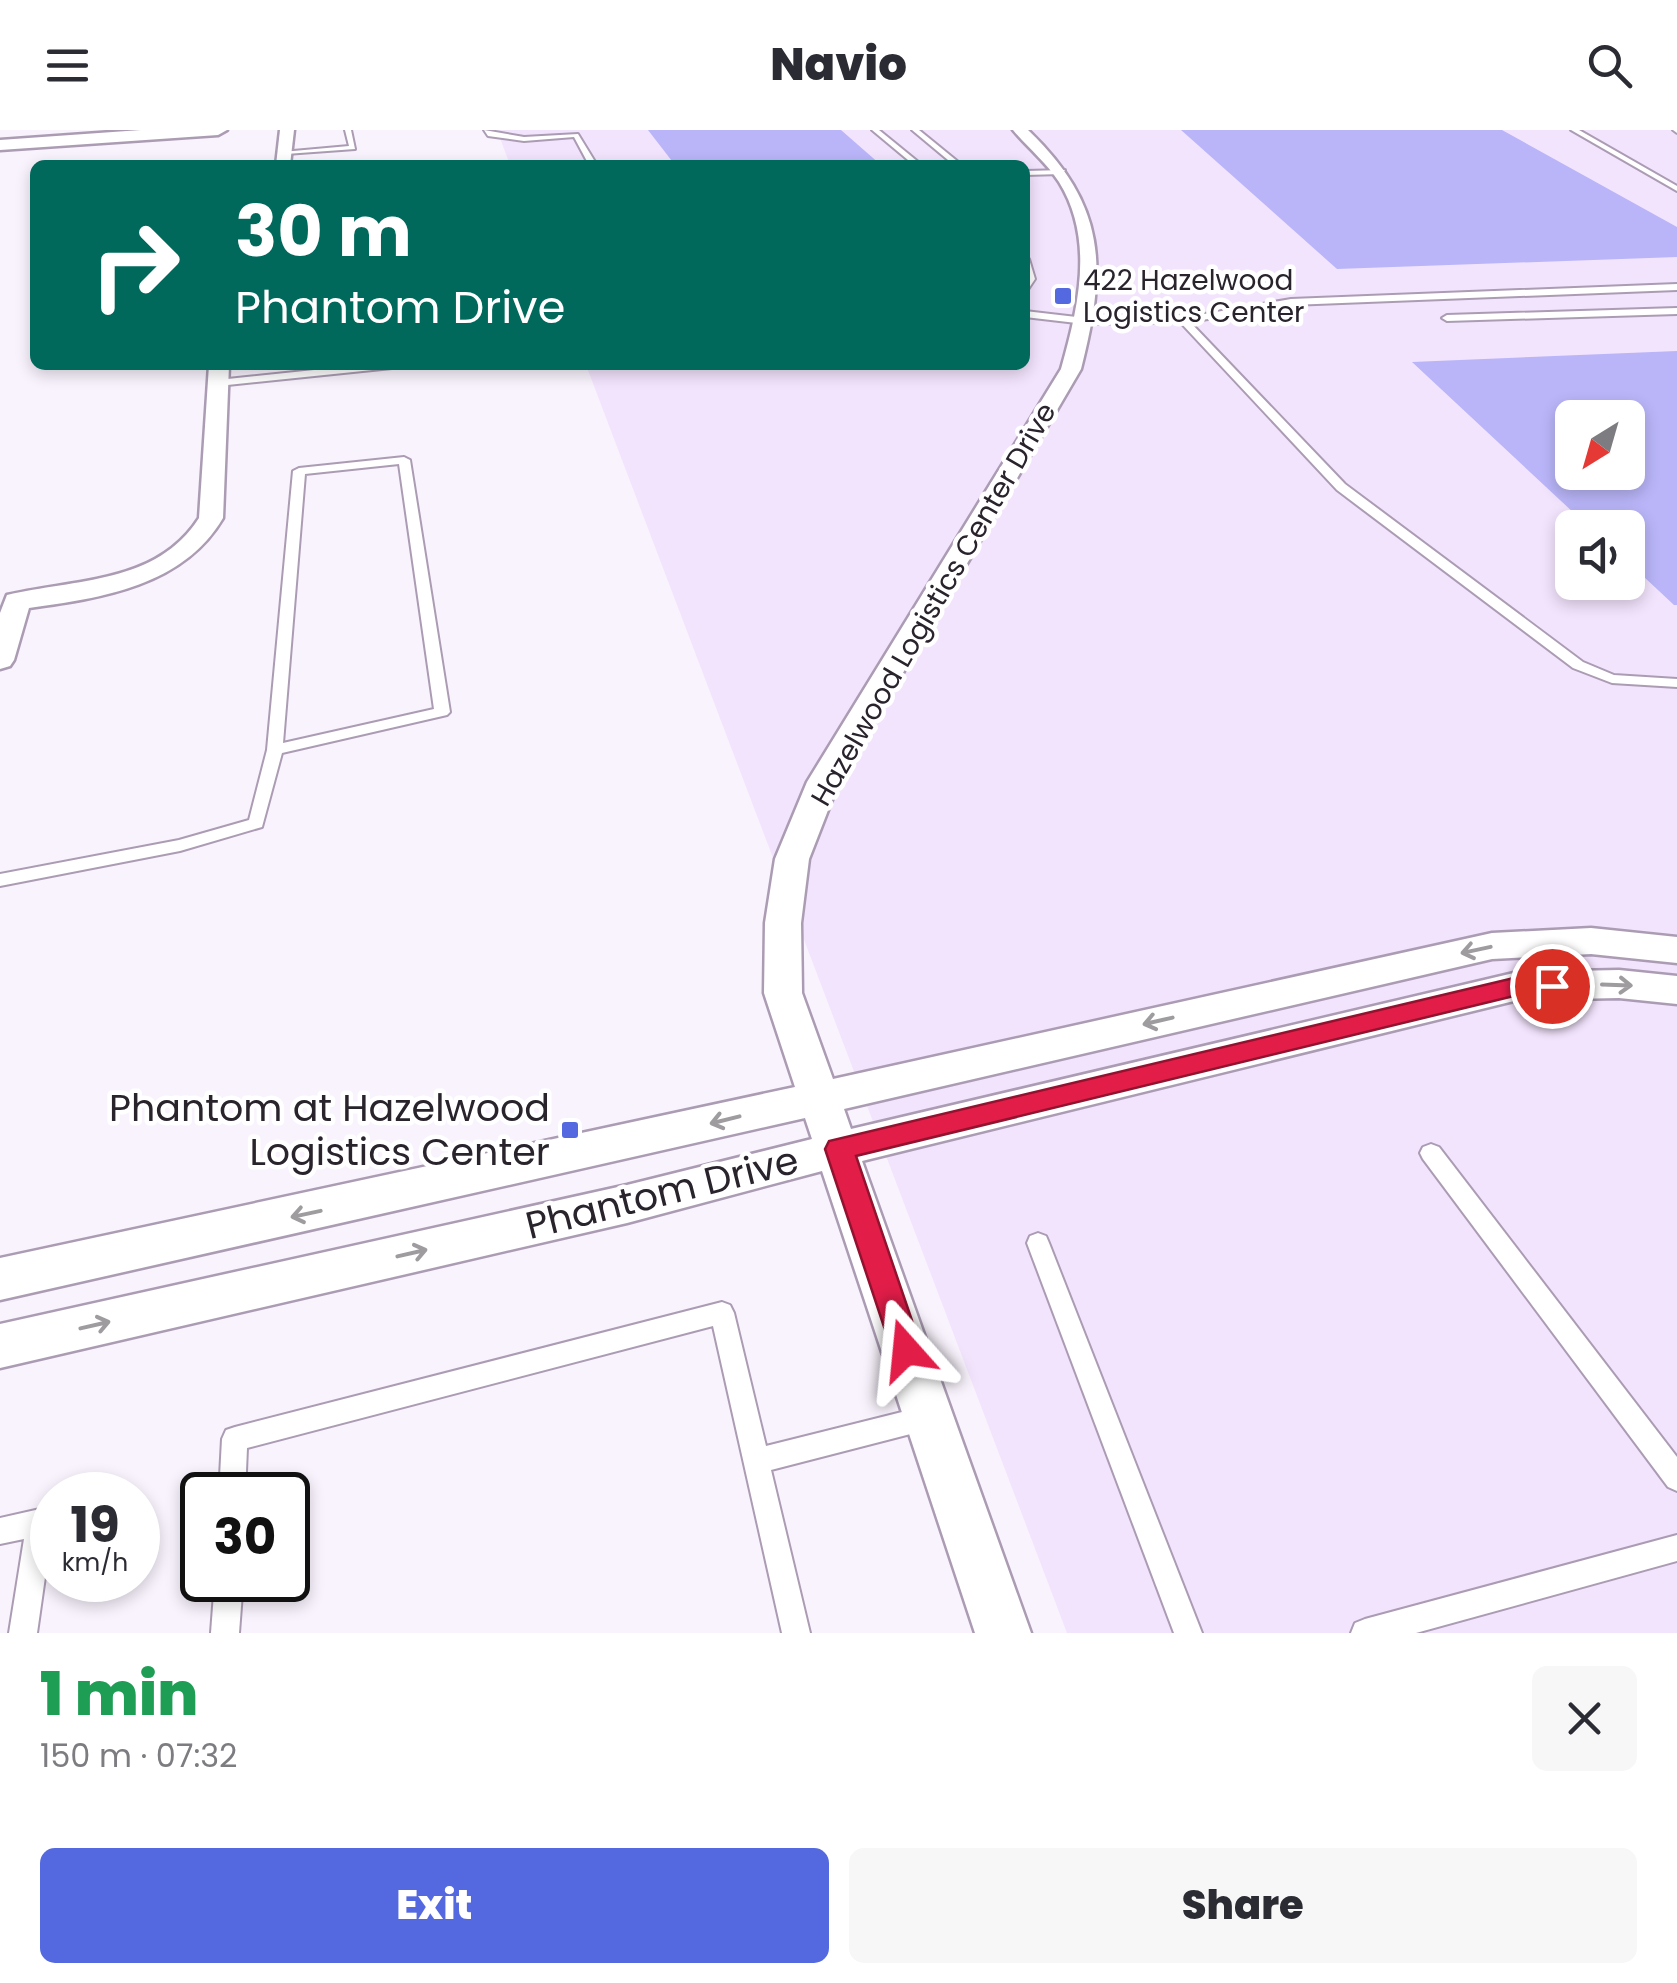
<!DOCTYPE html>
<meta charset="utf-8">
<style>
:root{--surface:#fff;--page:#f7f7f7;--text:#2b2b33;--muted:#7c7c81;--accent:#5469df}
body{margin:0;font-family:Poppins,sans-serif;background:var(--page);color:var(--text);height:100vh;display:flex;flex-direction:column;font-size:38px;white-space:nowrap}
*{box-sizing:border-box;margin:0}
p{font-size:32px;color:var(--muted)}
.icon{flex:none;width:55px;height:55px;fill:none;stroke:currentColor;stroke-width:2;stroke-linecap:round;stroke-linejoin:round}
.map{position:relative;height:1503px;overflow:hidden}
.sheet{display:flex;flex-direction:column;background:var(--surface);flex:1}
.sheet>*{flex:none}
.top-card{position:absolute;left:30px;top:30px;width:1000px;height:210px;border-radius:15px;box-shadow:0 5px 15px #0003;background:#00695c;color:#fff;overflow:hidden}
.needle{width:65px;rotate:217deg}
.tools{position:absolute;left:1555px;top:270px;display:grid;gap:20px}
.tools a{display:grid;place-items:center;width:90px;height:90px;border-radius:15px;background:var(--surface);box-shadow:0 5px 15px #0003;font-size:50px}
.speed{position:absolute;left:30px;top:1342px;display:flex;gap:20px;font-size:50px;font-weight:700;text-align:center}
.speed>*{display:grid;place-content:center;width:130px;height:130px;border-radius:50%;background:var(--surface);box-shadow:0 5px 15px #0003;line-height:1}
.speed small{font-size:25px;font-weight:400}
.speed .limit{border:5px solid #111;border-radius:15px;background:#fff;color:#111}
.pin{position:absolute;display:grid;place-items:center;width:85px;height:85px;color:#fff;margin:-42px;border:5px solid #fff;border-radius:50%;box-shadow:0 2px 10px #0007}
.me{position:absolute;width:110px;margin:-55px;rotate:342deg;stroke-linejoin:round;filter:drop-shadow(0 0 8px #0008)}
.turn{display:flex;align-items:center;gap:35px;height:210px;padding:0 40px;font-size:45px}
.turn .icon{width:130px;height:130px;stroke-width:2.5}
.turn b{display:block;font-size:70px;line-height:85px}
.round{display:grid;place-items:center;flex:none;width:105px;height:105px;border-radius:15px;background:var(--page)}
.summary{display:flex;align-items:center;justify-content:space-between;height:170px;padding:0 40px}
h1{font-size:60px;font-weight:800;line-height:75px;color:#1e9e55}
.cta{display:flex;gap:20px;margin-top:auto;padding:20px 40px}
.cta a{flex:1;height:115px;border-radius:15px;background:var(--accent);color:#fff;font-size:40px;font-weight:800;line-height:115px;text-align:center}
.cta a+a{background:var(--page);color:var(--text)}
header{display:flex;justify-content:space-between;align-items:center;height:130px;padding:0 40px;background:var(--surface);font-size:45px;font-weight:800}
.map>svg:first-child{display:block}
</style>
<header><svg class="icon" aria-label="menu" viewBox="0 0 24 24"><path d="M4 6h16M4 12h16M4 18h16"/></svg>Navio<svg class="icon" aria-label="search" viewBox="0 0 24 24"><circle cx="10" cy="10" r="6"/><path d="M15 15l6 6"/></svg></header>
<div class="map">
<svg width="1677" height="1503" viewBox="0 0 1677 1503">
<rect width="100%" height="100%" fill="#f9f3fd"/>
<path fill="#f3e4fd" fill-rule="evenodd" d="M497,0H1677V1503H1067L586,235H1025V35H510ZM1572,288H1628V342H1572ZM1572,398H1628V452H1572Z"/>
<g fill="#b9b5f8" fill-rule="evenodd">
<polygon points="648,0 841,0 881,35 675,35"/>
<polygon points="1181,0 1502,0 1677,97 1677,127 1337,139"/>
<path d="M1677,221V475H1674L1628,432V398H1590L1412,232ZM1572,288H1628V342H1572Z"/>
</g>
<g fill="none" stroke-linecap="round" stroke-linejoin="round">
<defs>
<g id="service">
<polygon points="345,0 351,0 355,19 286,24 282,22 349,16"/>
<polygon points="484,0 524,7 578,4 597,35 589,35 574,7 524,11 488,6"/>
<polygon points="872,0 879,0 922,35 914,35"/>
<polygon points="912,0 919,0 962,35 954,35"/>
<polygon points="1571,0 1579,0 1677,56 1677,61"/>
<polygon points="1673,0 1677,0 1677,3"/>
<polygon points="1065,40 1062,44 1025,45 1025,41"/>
<polygon points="1025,126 1029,129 1035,149 1025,164"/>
<polygon points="1677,154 1677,160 1291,175 1190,192 1345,354 1583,532 1614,545 1677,549 1677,557 1612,553 1573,538 1337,360 1180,192 1085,194 1025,187 1025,181 1085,188 1193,186 1291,169"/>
<polygon points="1677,178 1677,184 1447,191 1442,188 1447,185"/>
<polygon points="362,235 397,235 392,238 218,256 213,253 218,250"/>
<path d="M404,327L410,330L450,582L447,585L282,623L262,697L180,721L0,756V744L179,710L249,690L267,620L293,341L299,338ZM399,334L434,579L283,613L305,344Z"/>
<polygon points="1431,1014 1439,1017 1677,1327 1677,1361 1668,1357 1423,1029 1420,1023 1423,1017"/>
<polygon points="1038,1103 1046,1106 1049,1113 1202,1503 1174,1503 1027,1113 1030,1106"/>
<polygon points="722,1172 730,1175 734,1183 766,1316 926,1276 935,1279 939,1288 935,1297 926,1300 771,1340 810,1503 782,1503 713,1196 247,1318 245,1365 219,1365 222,1309 226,1300 235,1297"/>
<polygon points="40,1379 49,1383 52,1398 37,1503 9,1503 24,1409 0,1414 0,1388"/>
<polygon points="1677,1405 1677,1431 1416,1503 1351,1503 1355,1493 1365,1489"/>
<polygon points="215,1450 243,1450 239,1503 211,1503"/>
</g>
<g id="minor">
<polygon points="280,0 294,0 290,35 276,35"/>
<path d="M1013,0H1028C1107,76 1107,137 1081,239L839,652L809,729L801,793L802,863L833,949L1492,803L1591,798L1677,807V833L1591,824L1492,829L844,979L851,999L1518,842L1619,840L1677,846V874L1619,868L1518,870L862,1031L1031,1503H975L822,1041L627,1093L0,1238V1194L627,1055L812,1009L805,988L0,1170V1128L795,957L764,863L765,793L775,729L807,652L1061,239C1078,178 1095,110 1059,52C1046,32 1028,18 1013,0Z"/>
<path d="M209,235H229L223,388C183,456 102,468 29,478L14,530L10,536L0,539V483L7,465C75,449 157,454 199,388Z"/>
</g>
<polygon id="tertiary" points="141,0 227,0 218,5 0,20 0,10"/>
</defs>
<use href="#service" stroke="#ab9cb4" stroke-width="4"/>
<use href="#minor" stroke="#ab9cb4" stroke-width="5"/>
<use href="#tertiary" stroke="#ab9cb4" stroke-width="5"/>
<use href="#service" fill="#fff" fill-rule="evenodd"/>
<use href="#minor" fill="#fff" fill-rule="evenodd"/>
<use href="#tertiary" fill="#fff" fill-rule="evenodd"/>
</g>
<defs><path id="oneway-shaft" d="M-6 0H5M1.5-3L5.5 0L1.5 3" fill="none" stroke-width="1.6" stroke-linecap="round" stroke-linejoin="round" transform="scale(2.5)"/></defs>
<g stroke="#9f9ca0">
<use href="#oneway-shaft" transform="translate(1476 820) rotate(168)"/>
<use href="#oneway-shaft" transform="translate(1617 855) rotate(2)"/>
<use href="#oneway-shaft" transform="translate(1158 891) rotate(167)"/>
<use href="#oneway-shaft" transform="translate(725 990) rotate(166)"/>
<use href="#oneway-shaft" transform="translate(306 1084) rotate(168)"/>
<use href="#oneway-shaft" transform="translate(412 1123) rotate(-13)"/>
<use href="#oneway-shaft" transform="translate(95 1195) rotate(-13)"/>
</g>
<polygon fill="#e11d48" stroke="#92132f" stroke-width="2.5" points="1518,847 1560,849 1564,856 1560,862 1518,865 856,1026 922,1220 917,1230 906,1235 895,1230 825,1019 829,1011"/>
<g fill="#5469df" stroke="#fff" stroke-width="4">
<rect x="1053" y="156" width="20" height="20" rx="5"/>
<rect x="560" y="990" width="20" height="20" rx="5"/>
</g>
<g text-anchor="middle" stroke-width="9" stroke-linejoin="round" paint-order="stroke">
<g font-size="28" fill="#29232c" stroke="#fff" text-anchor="start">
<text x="1083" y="160">422 Hazelwood<tspan x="1083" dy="32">Logistics Center</tspan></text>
</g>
<g font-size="28" fill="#29232c" stroke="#fff">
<text transform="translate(933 474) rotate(-60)" y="10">Hazelwood Logistics Center Drive</text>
</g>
<g font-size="38" fill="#29232c" stroke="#fff" text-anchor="end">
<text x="550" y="991">Phantom at Hazelwood<tspan x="550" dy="44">Logistics Center</tspan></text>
</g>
<g font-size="38" fill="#29232c" stroke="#fff">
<text transform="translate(662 1063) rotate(-14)" y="13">Phantom Drive</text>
</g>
</g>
</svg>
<div class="tools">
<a><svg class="needle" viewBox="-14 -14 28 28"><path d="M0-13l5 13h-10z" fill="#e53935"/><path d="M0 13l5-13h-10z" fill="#7c7c81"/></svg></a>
<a><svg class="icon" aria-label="sound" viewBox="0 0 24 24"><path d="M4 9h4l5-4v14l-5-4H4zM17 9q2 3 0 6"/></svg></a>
</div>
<div class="speed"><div>19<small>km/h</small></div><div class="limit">30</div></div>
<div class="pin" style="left:1552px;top:856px;background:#d93025"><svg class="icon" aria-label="arrive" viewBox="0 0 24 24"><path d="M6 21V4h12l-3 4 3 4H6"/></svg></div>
<svg class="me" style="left:906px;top:1220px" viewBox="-20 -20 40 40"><path d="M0-17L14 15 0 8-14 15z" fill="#e11d48" stroke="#fff" stroke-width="4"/></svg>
<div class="top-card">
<div class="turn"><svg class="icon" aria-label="right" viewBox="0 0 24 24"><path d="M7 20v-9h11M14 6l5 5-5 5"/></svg><div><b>30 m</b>Phantom Drive</div></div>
</div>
</div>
<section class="sheet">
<div class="summary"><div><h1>1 min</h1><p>150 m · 07:32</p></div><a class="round"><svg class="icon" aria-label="close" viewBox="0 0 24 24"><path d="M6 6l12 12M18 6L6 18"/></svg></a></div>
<div class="cta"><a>Exit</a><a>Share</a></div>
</section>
